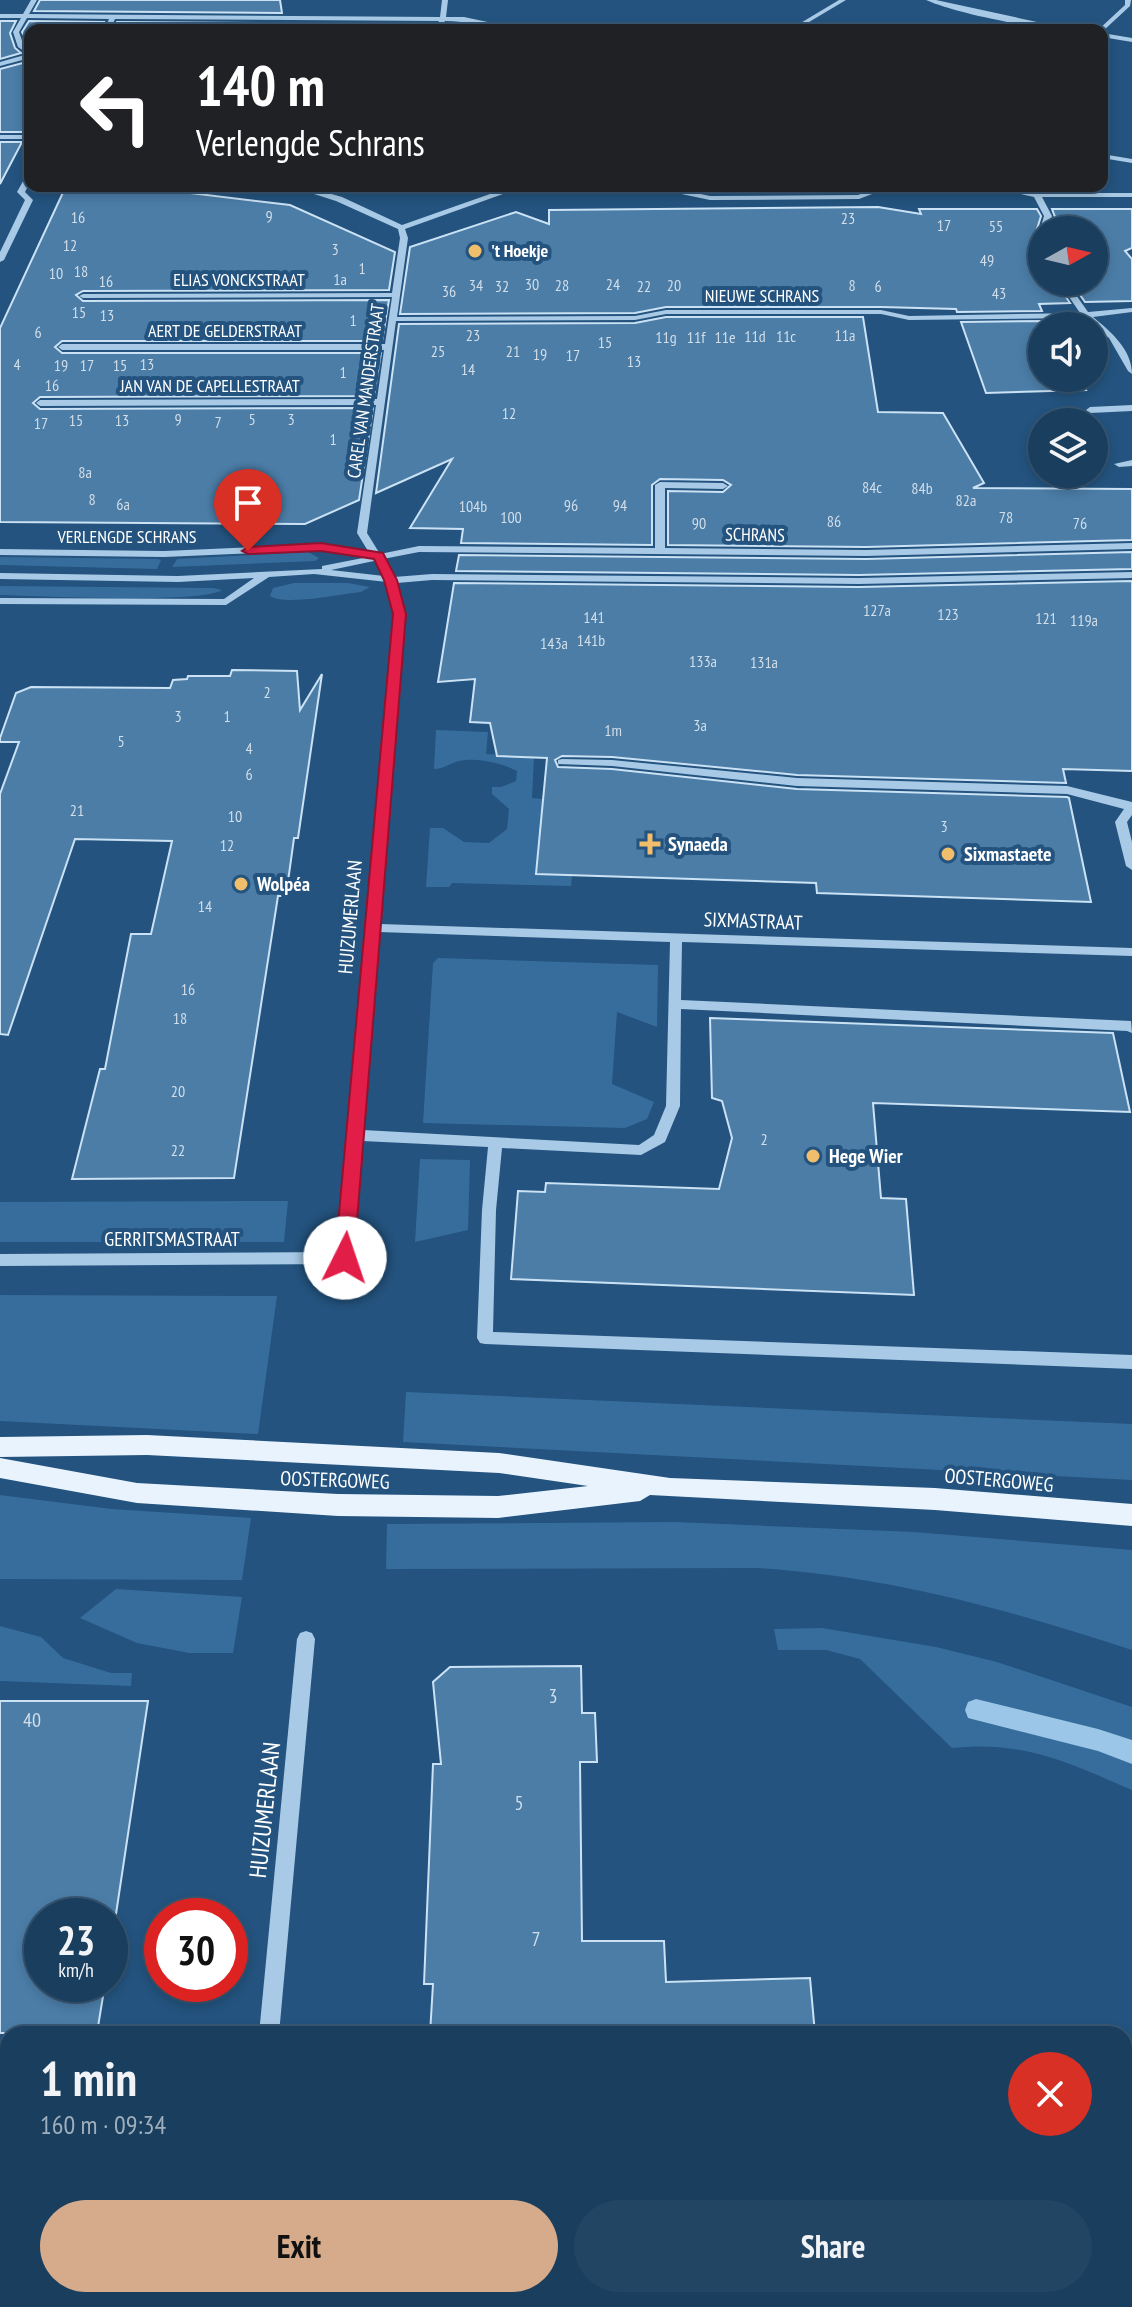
<!DOCTYPE html>
<meta charset="utf-8">
<style>
:root{--surface:#1a3e5e;--page:#234564;--text:#f1f3f6;--muted:#9faebc;--line:#385773;--accent:#d6ab8b}
body{margin:0;font-family:"PT Sans Narrow",sans-serif;background:var(--page);color:var(--text);height:100vh;display:flex;flex-direction:column;font-size:30px;white-space:nowrap}
*{box-sizing:border-box;margin:0}
p{font-size:26px;color:var(--muted)}
.icon{flex:none;width:44px;height:44px;fill:none;stroke:currentColor;stroke-width:2;stroke-linecap:round;stroke-linejoin:round}
.map{position:relative;flex:1;overflow:hidden}
.panel{position:absolute;left:0px;top:2026px;width:1132px;height:282px;display:flex;flex-direction:column;background:var(--surface);border-radius:24px 24px 0 0;box-shadow:0 4px 12px #0003,0 0 0 2px var(--line)}
.panel>*{flex:none}
.top-card{position:absolute;left:24px;top:24px;width:1084px;height:168px;border-radius:16px;box-shadow:0 4px 12px #0003,0 0 0 2px var(--line);background:#202124;color:#fff;overflow:hidden}
.needle{width:52px;rotate:82deg}
.fabs{position:absolute;left:1028px;top:216px;display:grid;gap:16px}
.fabs a{display:grid;place-items:center;width:80px;height:80px;border-radius:50%;background:var(--surface);box-shadow:0 4px 12px #0003,0 0 0 2px var(--line);font-size:40px}
.speed{position:absolute;left:24px;top:1898px;display:flex;gap:16px;font-size:40px;font-weight:700;text-align:center}
.speed>*{display:grid;place-content:center;width:104px;height:104px;border-radius:50%;background:var(--surface);box-shadow:0 4px 12px #0003,0 0 0 2px var(--line);line-height:1}
.speed small{font-size:20px;font-weight:400}
.speed .limit{border:12px solid #d22;background:#fff;color:#111}
.pin{position:absolute;display:grid;place-items:center;width:68px;height:68px;color:#fff;margin:-82px -34px;border-radius:50% 50% 50% 0;rotate:-45deg;box-shadow:0 0 8px #0007}
.pin .icon{rotate:45deg}
.me{position:absolute;width:88px;margin:-44px;rotate:4deg;stroke-linejoin:round;filter:drop-shadow(0 0 6px #0008)}
.turn{display:flex;align-items:center;gap:28px;height:168px;padding:0 40px;font-size:36px}
.turn .icon{width:104px;height:104px;stroke-width:2.5}
.turn b{display:block;font-size:56px;line-height:68px}
.round{display:grid;place-items:center;flex:none;width:84px;height:84px;border-radius:42px;background:var(--page)}
.overview{display:flex;align-items:center;justify-content:space-between;height:136px;padding:0 40px}
h1{font-size:48px;font-weight:800;line-height:60px}
.cta{display:flex;gap:16px;margin-top:auto;padding:16px 40px}
.cta a{flex:1;height:92px;border-radius:48px;background:var(--accent);color:#111;font-size:32px;font-weight:800;line-height:92px;text-align:center}
.cta a+a{background:var(--page);color:var(--text)}
.map>svg:first-child{display:block}
</style>
<div class="map">
<svg width="1132" height="2307" viewBox="0 0 1132 2307">
<rect width="100%" height="100%" fill="#23537e"/>
<g fill="#376d9c">
<polygon points="308,552 319,558 315,561 172,567 177,559"/>
<polygon points="0,557 158,559 161,560 157,569 0,565"/>
<path d="M348,583L370,587L361,592C341,594 285,606 270,596L273,588L294,583Z"/>
<path d="M0,586L213,588L222,590C201,604 36,596 0,595Z"/>
<path d="M436,730L488,732L486,754L534,757L532,798L543,799L536,873L572,875L571,886L452,883L449,887H426L430,828H443L464,842L489,843L507,829L509,809L492,794V787H501L516,781L517,771C502,763 476,757 459,761C448,764 444,769 434,769Z"/>
<polygon points="438,958 658,965 657,1027 617,1012 612,1084 654,1102 647,1119 625,1128 423,1123 433,963"/>
<polygon points="420,1159 470,1160 468,1230 415,1242"/>
<polygon points="288,1201 284,1242 0,1242 0,1202"/>
<polygon points="0,1295 277,1296 258,1434 0,1421"/>
<polygon points="406,1392 1132,1424 1132,1480 403,1442"/>
<polygon points="0,1495 112,1509 251,1518 242,1580 0,1579"/>
<path d="M675,1522L914,1532L1132,1550V1650C1006,1609 892,1577 759,1568L386,1569L387,1524Z"/>
<polygon points="116,1589 242,1597 233,1653 189,1653 137,1643 80,1618"/>
<polygon points="0,1626 41,1637 63,1658 111,1673 132,1673 131,1686 0,1681"/>
<path d="M822,1628L936,1647L997,1662L1132,1707V1790C1069,1763 1022,1740 952,1748L860,1659L826,1650H778L774,1629Z"/>
</g>
<g fill="none" stroke-linecap="round" stroke-linejoin="round">
<polygon fill="#9cc6e7" fill-rule="evenodd" points="976,1699 1098,1729 1132,1740 1132,1764 1098,1751 968,1718 965,1710 968,1702"/>
</g>
<g fill="#4b7da7" stroke="#cbe2f5" stroke-width="2">
<polygon points="40,0 280,0 282,13 34,11"/>
<polygon points="0,21 16,21 10,33 15,48 21,53 0,59"/>
<polygon points="29,21 104,22 101,30 30,30 30,46 22,32"/>
<polygon points="117,22 260,23 231,30 113,30"/>
<polygon points="30,61 30,126 27,132 0,132 0,69"/>
<polygon points="0,142 22,142 0,184"/>
<polygon points="66,186 133,186 290,205 395,252 389,290 83,291 76,295 83,301 389,300 382,341 62,341 55,347 62,353 381,353 374,396 40,397 33,403 40,409 373,408 359,500 305,524 0,522 0,328"/>
<polygon points="878,207 921,214 919,209 1037,209 1041,216 1037,229 1042,235 1042,282 1056,282 1070,303 1039,304 1042,311 957,312 956,309 881,307 666,307 635,313 400,314 410,247 516,212 549,224 549,210"/>
<polygon points="1052,209 1132,209 1132,248 1125,251 1132,259 1132,301 1085,302 1071,282 1094,282 1094,230 1051,230 1055,217"/>
<polygon points="666,317 863,317 878,412 943,413 984,483 973,488 1132,489 1132,540 866,547 668,545 668,491 723,492 731,485 723,480 660,479 652,485 652,545 461,543 463,529 410,528 452,459 376,493 399,324 635,323"/>
<polygon points="1048,321 1051,326 1042,326 1042,378 1079,378 1086,390 986,393 961,322"/>
<polygon points="1132,552 1132,569 859,575 456,571 459,555 866,559"/>
<polygon points="1132,581 1132,771 1063,769 1066,783 797,775 612,757 562,756 555,760 558,767 612,769 797,789 1067,797 1069,798 1091,902 817,893 816,883 536,874 547,758 497,756 490,723 470,722 475,679 438,682 454,583 859,587"/>
<polygon points="232,670 297,671 300,710 322,674 298,838 294,838 286,896 278,896 234,1178 72,1179 100,1069 105,1069 131,934 151,934 172,841 75,839 8,1035 0,1034 0,794 19,742 0,742 0,738 16,693 31,687 170,688 173,680 187,679 188,676 230,676"/>
<polygon points="710,1018 1113,1033 1130,1112 873,1103 881,1198 906,1199 914,1295 511,1279 518,1191 545,1192 546,1183 719,1189 732,1138 722,1101 712,1098"/>
<polygon points="581,1666 582,1713 595,1713 597,1762 580,1762 582,1941 664,1941 666,1982 810,1978 815,2034 430,2034 433,1984 424,1984 433,1764 441,1764 433,1682 450,1667"/>
<polygon points="0,1701 148,1701 110,1954 110,1916 42,1916 42,1984 105,1984 97,2033 0,2033"/>
</g>
<g fill="none" stroke-linecap="round" stroke-linejoin="round">
<g fill="#a8cae6" fill-rule="evenodd">
<path d="M31,0H37L29,14L440,17L442,0H448L446,17H464L526,30C499,30 472,21 445,21L438,30H432L439,21L115,19L110,30H104L109,19L27,18L19,32L24,46L30,50V58L0,66V62L28,54L18,47L13,32L21,18H0V14H23Z"/>
<polygon points="839,0 846,0 804,25 799,24"/>
<path d="M926,0H936L1074,30C1040,30 957,14 926,0Z"/>
<polygon points="1125,0 1131,0 1130,6 1103,31 1098,30 1125,5"/>
<polygon points="1102,33 1132,38 1132,42 1102,37"/>
<rect x="0" y="135" width="30" height="4"/>
<polygon points="1102,154 1132,159 1132,163 1102,158"/>
<polygon points="27,174 30,174 30,182 25,192 33,200 4,260 0,262 0,252 25,200 17,192"/>
<path d="M259,186L314,190L320,186H329L321,191L342,197L402,225L507,188L505,186L667,187L710,196L858,195L879,187L978,186H1003L1037,193H1132V197H1042L1052,216L1048,230L1042,232L1040,230L1044,216L1034,197L1002,190L880,191L859,199L710,200L667,191L514,190L405,229L408,238L397,317L635,316L666,310H881L909,316L1080,313L1059,282H1067L1088,312L1132,308V312L1093,317C1110,331 1132,349 1132,374L1128,371L1109,338L1084,318L909,320L881,314H666L635,320L396,321L367,533L380,554L419,546L655,548V485L660,482L723,483L728,486L723,489L665,488V548L866,550L1132,543V549L866,556L419,552L383,559L394,577L432,574L859,578L1132,572V578L859,584L432,580L397,583L405,614L380,924L1132,948V956L682,942L681,1000L1131,1021L1132,1033L1127,1031L681,1009L680,1106L665,1142L641,1155L502,1148L496,1210L493,1332L1132,1355V1369L485,1344L480,1343L477,1338L482,1210L488,1147L362,1141L352,1258L350,1262L345,1264L0,1266V1254L338,1252L395,614L387,582L314,574L269,577L226,605L0,604V598L224,599L254,578L178,582L0,579V573L178,576L322,569V566L368,557L321,550L164,557L0,555V549L164,551L321,544L368,551L357,533L376,405L40,406L36,403L40,400L377,399L384,350H62L58,347L62,344H385L392,297L83,298L79,296L83,294L392,293L400,238L398,229L336,201L314,194ZM374,561L384,576L331,570ZM379,932L670,942L666,1106L654,1135L639,1145L363,1130Z"/>
<polygon points="1132,405 1132,411 1090,413 1086,410 1090,407"/>
<polygon points="1132,460 1132,466 1119,467 1114,464"/>
<polygon points="562,759 612,760 797,778 1067,786 1132,802 1132,815 1127,822 1132,842 1132,870 1126,866 1115,822 1124,809 1067,794 797,786 612,766 558,764 558,760"/>
<polygon points="306,1631 312,1633 315,1639 279,2034 259,2034 297,1639 300,1633"/>
<polygon points="232,2300 254,2300 253,2307 231,2307"/>
</g>
<polygon fill="#e9f3fd" fill-rule="evenodd" points="147,1435 499,1453 670,1478 935,1488 1132,1504 1132,1526 935,1510 650,1495 640,1501 498,1518 338,1516 137,1503 0,1478 0,1458 137,1483 338,1494 498,1496 588,1486 499,1473 147,1455 0,1457 0,1437"/>
</g>
<polygon fill="#e11d48" stroke="#92132f" stroke-width="2" points="321,543 383,553 397,580 406,614 354,1258 352,1264 338,1264 335,1258 393,614 384,580 374,559 321,551 248,554 242,551 248,547"/>
<g fill="#f1be6b" stroke="#23537e" stroke-width="3">
<circle cx="475" cy="251" r="8"/>
<path d="M646 832h8v8h8v8h-8v8h-8v-8h-8v-8h8z"/>
<circle cx="948" cy="854" r="8"/>
<circle cx="241" cy="884" r="8"/>
<circle cx="813" cy="1156" r="8"/>
</g>
<g text-anchor="middle" stroke-width="8" stroke-linejoin="round" paint-order="stroke">
<g font-size="16" fill="#d2dee9">
<text x="269" y="222">9</text>
<text x="78" y="223">16</text>
<text x="848" y="224">23</text>
<text x="944" y="231">17</text>
<text x="996" y="232">55</text>
<text x="70" y="251">12</text>
<text x="335" y="255">3</text>
<text x="987" y="266">49</text>
<text x="362" y="274">1</text>
<text x="81" y="277">18</text>
<text x="56" y="279">10</text>
<text x="340" y="285">1a</text>
<text x="106" y="287">16</text>
<text x="532" y="290">30</text>
<text x="613" y="290">24</text>
<text x="476" y="291">34</text>
<text x="562" y="291">28</text>
<text x="674" y="291">20</text>
<text x="852" y="291">8</text>
<text x="502" y="292">32</text>
<text x="644" y="292">22</text>
<text x="878" y="292">6</text>
<text x="449" y="297">36</text>
<text x="999" y="299">43</text>
<text x="79" y="318">15</text>
<text x="107" y="321">13</text>
<text x="353" y="326">1</text>
<text x="38" y="338">6</text>
<text x="473" y="341">23</text>
<text x="845" y="341">11a</text>
<text x="755" y="342">11d</text>
<text x="786" y="342">11c</text>
<text x="666" y="343">11g</text>
<text x="696" y="343">11f</text>
<text x="725" y="343">11e</text>
<text x="605" y="348">15</text>
<text x="438" y="357">25</text>
<text x="513" y="357">21</text>
<text x="540" y="360">19</text>
<text x="573" y="361">17</text>
<text x="634" y="367">13</text>
<text x="17" y="370">4</text>
<text x="147" y="370">13</text>
<text x="61" y="371">19</text>
<text x="87" y="371">17</text>
<text x="120" y="371">15</text>
<text x="468" y="375">14</text>
<text x="343" y="378">1</text>
<text x="52" y="391">16</text>
<text x="509" y="419">12</text>
<text x="178" y="425">9</text>
<text x="252" y="425">5</text>
<text x="291" y="425">3</text>
<text x="76" y="426">15</text>
<text x="122" y="426">13</text>
<text x="218" y="428">7</text>
<text x="41" y="429">17</text>
<text x="333" y="445">1</text>
<text x="85" y="478">8a</text>
<text x="872" y="493">84c</text>
<text x="922" y="494">84b</text>
<text x="92" y="505">8</text>
<text x="966" y="506">82a</text>
<text x="123" y="510">6a</text>
<text x="571" y="511">96</text>
<text x="620" y="511">94</text>
<text x="473" y="512">104b</text>
<text x="511" y="523">100</text>
<text x="1006" y="523">78</text>
<text x="834" y="527">86</text>
<text x="699" y="529">90</text>
<text x="1080" y="529">76</text>
<text x="877" y="616">127a</text>
<text x="948" y="620">123</text>
<text x="594" y="623">141</text>
<text x="1046" y="624">121</text>
<text x="1084" y="626">119a</text>
<text x="591" y="646">141b</text>
<text x="554" y="649">143a</text>
<text x="703" y="667">133a</text>
<text x="764" y="668">131a</text>
<text x="267" y="698">2</text>
<text x="178" y="722">3</text>
<text x="227" y="722">1</text>
<text x="700" y="731">3a</text>
<text x="613" y="736">1m</text>
<text x="121" y="747">5</text>
<text x="249" y="754">4</text>
<text x="249" y="780">6</text>
<text x="77" y="816">21</text>
<text x="235" y="822">10</text>
<text x="944" y="832">3</text>
<text x="227" y="851">12</text>
<text x="205" y="912">14</text>
<text x="188" y="995">16</text>
<text x="180" y="1024">18</text>
<text x="178" y="1097">20</text>
<text x="764" y="1145">2</text>
<text x="178" y="1156">22</text>
</g>
<g font-size="18" font-weight="bold" fill="#fff" stroke="#23537e" text-anchor="start">
<text x="491" y="257">'t Hoekje</text>
</g>
<g font-size="18" fill="#fff" stroke="#23537e">
<text x="239" y="286">ELIAS VONCKSTRAAT</text>
<text x="762" y="302">NIEUWE SCHRANS</text>
<text x="225" y="337">AERT DE GELDERSTRAAT</text>
<text x="210" y="392">JAN VAN DE CAPELLESTRAAT</text>
<text transform="translate(366 391) rotate(-82)" y="6">CAREL VAN MANDERSTRAAT</text>
<text transform="translate(755 535) rotate(1)" y="6">SCHRANS</text>
<text x="127" y="543">VERLENGDE SCHRANS</text>
</g>
<g font-size="20" font-weight="bold" fill="#fff" stroke="#23537e" text-anchor="start">
<text x="668" y="851">Synaeda</text>
<text x="964" y="861">Sixmastaete</text>
<text x="257" y="891">Wolpéa</text>
<text x="829" y="1163">Hege Wier</text>
</g>
<g font-size="20" fill="#fff" stroke="#23537e">
<text transform="translate(350 917) rotate(-85)" y="7">HUIZUMERLAAN</text>
<text transform="translate(753 921) rotate(2)" y="7">SIXMASTRAAT</text>
<text x="172" y="1246">GERRITSMASTRAAT</text>
<text transform="translate(335 1480) rotate(2)" y="7">OOSTERGOWEG</text>
<text transform="translate(999 1480) rotate(5)" y="7">OOSTERGOWEG</text>
</g>
<g font-size="20" fill="#d2dee9">
<text x="553" y="1703">3</text>
<text x="32" y="1727">40</text>
<text x="519" y="1810">5</text>
<text x="536" y="1946">7</text>
</g>
<g font-size="24" fill="#fff" stroke="#23537e">
<text transform="translate(265 1810) rotate(-84)" y="8">HUIZUMERLAAN</text>
</g>
</g>
</svg>
<div class="fabs">
<a><svg class="needle" viewBox="-14 -14 28 28"><path d="M0-13l5 13h-10z" fill="#e53935"/><path d="M0 13l5-13h-10z" fill="#9faebc"/></svg></a>
<a><svg class="icon" aria-label="sound" viewBox="0 0 24 24"><path d="M4 9h4l5-4v14l-5-4H4zM17 9q2 3 0 6"/></svg></a>
<a><svg class="icon" aria-label="layers" viewBox="0 0 24 24"><path d="M12 4l9 5-9 5-9-5zM3 14l9 5 9-5"/></svg></a>
</div>
<div class="speed"><div>23<small>km/h</small></div><div class="limit">30</div></div>
<div class="pin" style="left:248px;top:551px;background:#d93025"><svg class="icon" aria-label="arrive" viewBox="0 0 24 24"><path d="M6 21V4h12l-3 4 3 4H6"/></svg></div>
<svg class="me" style="left:345px;top:1258px" viewBox="-20 -20 40 40"><circle r="19" fill="#fff"/><path d="M0-13L10 11 0 6-10 11z" fill="#e11d48"/></svg>
<div class="top-card">
<div class="turn"><svg class="icon" aria-label="left" viewBox="0 0 24 24"><path d="M17 20v-9H6M10 6l-5 5 5 5"/></svg><div><b>140 m</b>Verlengde Schrans</div></div>
</div>
<section class="panel">
<div class="overview"><div><h1>1 min</h1><p>160 m · 09:34</p></div><a class="round" style="background:#d93025;color:#fff"><svg class="icon" aria-label="close" viewBox="0 0 24 24"><path d="M6 6l12 12M18 6L6 18"/></svg></a></div>
<div class="cta"><a>Exit</a><a>Share</a></div>
</section>
</div>
